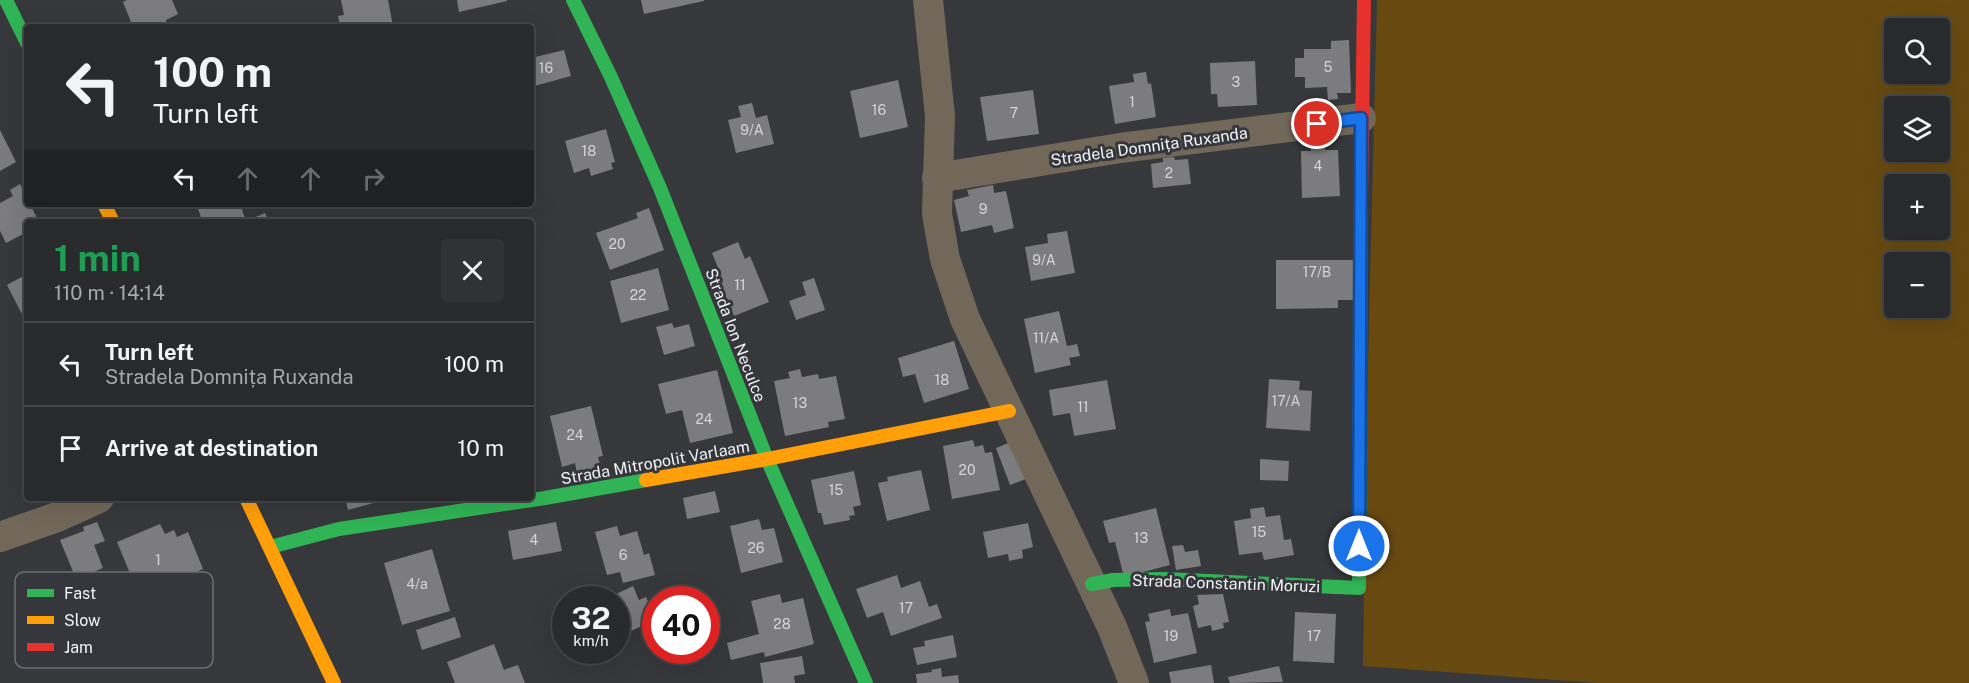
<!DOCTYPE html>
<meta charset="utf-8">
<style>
:root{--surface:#292a2c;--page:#313234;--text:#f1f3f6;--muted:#a5a7a9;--line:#454648}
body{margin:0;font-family:"Public Sans",sans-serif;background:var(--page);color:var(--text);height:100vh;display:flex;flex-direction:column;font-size:22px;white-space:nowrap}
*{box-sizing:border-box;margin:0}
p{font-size:20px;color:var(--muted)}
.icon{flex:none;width:33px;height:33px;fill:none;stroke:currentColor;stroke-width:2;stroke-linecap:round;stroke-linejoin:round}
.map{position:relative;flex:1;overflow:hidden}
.details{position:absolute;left:24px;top:219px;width:510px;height:282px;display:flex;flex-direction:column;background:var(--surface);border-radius:6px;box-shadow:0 6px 24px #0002,0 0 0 2px var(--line)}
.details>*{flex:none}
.top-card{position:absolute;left:24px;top:24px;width:510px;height:183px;border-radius:6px;box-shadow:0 6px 24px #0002,0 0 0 2px var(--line);background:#292a2c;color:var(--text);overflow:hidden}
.buttons{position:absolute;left:1884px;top:18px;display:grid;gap:12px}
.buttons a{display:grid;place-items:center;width:66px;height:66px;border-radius:6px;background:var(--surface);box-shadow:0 6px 24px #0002,0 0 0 2px var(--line);font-size:30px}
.speed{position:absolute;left:552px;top:586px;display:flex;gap:12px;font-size:30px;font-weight:700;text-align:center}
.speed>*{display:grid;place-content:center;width:78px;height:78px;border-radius:50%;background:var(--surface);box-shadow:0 6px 24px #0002,0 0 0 2px var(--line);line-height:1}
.speed small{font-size:15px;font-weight:400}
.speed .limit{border:9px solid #d22;background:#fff;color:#111}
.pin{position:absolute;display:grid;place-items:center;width:51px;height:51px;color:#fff;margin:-26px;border:3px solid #fff;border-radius:50%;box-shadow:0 2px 6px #0007}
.me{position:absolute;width:66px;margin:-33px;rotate:0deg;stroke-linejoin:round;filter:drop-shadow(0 0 4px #0008)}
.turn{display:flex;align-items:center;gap:21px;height:126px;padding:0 30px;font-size:27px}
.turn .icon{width:78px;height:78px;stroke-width:2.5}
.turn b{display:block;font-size:42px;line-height:51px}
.lanes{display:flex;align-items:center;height:57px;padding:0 30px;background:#0003;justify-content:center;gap:30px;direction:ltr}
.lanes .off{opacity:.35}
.round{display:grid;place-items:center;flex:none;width:63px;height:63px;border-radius:6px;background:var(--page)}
.head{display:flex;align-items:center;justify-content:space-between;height:102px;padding:0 30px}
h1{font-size:36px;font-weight:700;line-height:45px;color:#1e9e55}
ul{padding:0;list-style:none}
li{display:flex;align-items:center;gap:18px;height:84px;padding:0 30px;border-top:2px solid var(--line)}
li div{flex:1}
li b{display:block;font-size:22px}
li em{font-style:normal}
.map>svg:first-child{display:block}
</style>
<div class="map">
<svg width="1969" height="683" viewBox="0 0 1969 683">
<rect width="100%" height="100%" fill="#37383b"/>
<path fill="#684a11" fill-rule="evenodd" d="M1377,0H1969V683H1598L1363,666L1366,444ZM1894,28H1940V74H1894ZM1894,106H1940V152H1894ZM1894,184H1940V230H1894ZM1894,262H1940V308H1894Z"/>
<g fill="#7c7c7f">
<polygon points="127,0 172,0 178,14 166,20 167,26 164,27 133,27 123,2"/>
<polygon points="341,0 388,0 393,26 340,27 338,16 344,15"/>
<polygon points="457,0 507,0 507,1 459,12"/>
<polygon points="641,0 704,0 704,1 644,14"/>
<polygon points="1349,40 1351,93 1337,93 1338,99 1328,100 1327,87 1305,88 1305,77 1295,77 1295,58 1304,58 1304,49 1331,49 1331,41"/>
<polygon points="564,50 571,76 531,87 531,58"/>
<polygon points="1255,61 1257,105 1218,107 1217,94 1211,94 1210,63"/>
<polygon points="1146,72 1148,84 1151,83 1156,117 1115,124 1109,86 1134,82 1133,74"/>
<polygon points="898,80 908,127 860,138 850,91"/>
<polygon points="1033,90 1039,134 987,141 980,97"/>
<polygon points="752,103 756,118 767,115 774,144 736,153 728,120 741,117 738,106"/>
<polygon points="606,129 615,162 611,163 613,169 591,176 589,168 574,173 565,141"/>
<polygon points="0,130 16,162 0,171"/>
<polygon points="1310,141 1325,141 1325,150 1338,150 1340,196 1302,198 1301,151 1311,151"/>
<polygon points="1174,157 1175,160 1188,159 1191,184 1153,188 1151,164 1163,162 1163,158"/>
<polygon points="20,184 27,197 27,204 30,204 39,222 27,222 27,232 6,243 0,231 0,203 13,196 10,190"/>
<polygon points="993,185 994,193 1006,191 1014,228 994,233 992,225 961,232 954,200 969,196 967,190"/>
<polygon points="196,204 240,204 246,221 265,213 269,222 203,222"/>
<polygon points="649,208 664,250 610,270 596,233 638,218 636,213"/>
<polygon points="1067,231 1075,273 1031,281 1025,247 1048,243 1047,234"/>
<polygon points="738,242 745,259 750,256 769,302 734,316 715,271 719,270 712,253"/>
<polygon points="1276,260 1353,260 1353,300 1338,300 1338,308 1276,309"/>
<polygon points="658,268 669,310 621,323 610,281"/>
<polygon points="27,274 27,324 7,285"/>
<polygon points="814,278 825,310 796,320 789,301 806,295 802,282"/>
<polygon points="1059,311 1067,346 1077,344 1080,356 1069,358 1071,365 1035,373 1024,319"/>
<polygon points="672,323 674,328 689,324 695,346 664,355 656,327"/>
<polygon points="954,341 969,389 924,403 915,374 903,377 898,358"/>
<polygon points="800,369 802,377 818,374 819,379 836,376 845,419 828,422 829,427 785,436 774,381 790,378 788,372"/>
<polygon points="717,370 733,433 690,443 682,410 666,414 658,384"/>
<polygon points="1269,379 1300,381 1299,390 1312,391 1310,431 1266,428"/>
<polygon points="1107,380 1116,429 1074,436 1070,413 1053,416 1049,390"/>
<polygon points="591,406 603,456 598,457 601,468 577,474 575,463 562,467 550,416"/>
<polygon points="973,440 975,447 983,445 985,453 992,452 1000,490 952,499 943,446"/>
<polygon points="1013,441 1028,478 1010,485 996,448"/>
<polygon points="1260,459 1289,461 1288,481 1260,480"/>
<polygon points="921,470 930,510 887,521 878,483 888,481 887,477"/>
<polygon points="854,471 861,505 853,507 855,515 849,516 850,520 824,525 821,513 818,513 811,480"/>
<polygon points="715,491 720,512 687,519 683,498"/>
<polygon points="345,498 388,498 388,499 348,510"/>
<polygon points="1264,507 1266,517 1280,515 1284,540 1291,539 1294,555 1264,560 1262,552 1239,555 1234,521 1251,518 1250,509"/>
<polygon points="1156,508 1170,565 1124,577 1115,542 1109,543 1103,521"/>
<polygon points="759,519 762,530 774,528 783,562 741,573 730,526"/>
<polygon points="97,522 105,541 94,545 103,568 76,579 60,540 84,531 83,527"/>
<polygon points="556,522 562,551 513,560 508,531"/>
<polygon points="1028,523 1033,547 1022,550 1023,558 1009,561 1008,554 988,558 983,532"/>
<polygon points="160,524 165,534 174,530 177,537 188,532 203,569 139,595 117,542"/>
<polygon points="617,526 620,536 637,531 644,555 649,553 655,575 623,583 620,572 607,575 595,532"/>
<polygon points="1183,545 1185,552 1198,550 1201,566 1176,570 1172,546"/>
<polygon points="432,549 450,611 402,625 384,563"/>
<polygon points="897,575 901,588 920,581 929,607 937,604 942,618 891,636 883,612 867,618 856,589"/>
<polygon points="633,586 639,600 646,597 656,620 626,633 616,611 616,600 612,600 610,597"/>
<polygon points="780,594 782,603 803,598 814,644 765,657 764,652 731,660 727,643 759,634 751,601"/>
<polygon points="1223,594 1229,622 1223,623 1224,628 1212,631 1211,625 1198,628 1193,606 1199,604 1197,595"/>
<polygon points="1170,609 1171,616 1188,613 1197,653 1154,663 1145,622 1150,621 1148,614"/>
<polygon points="1295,612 1336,614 1334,663 1293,661"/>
<polygon points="455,617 461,637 422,650 416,630"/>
<polygon points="953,635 957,657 917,665 913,648 925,646 924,641"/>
<polygon points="494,644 504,670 518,665 525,683 455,683 447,662"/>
<polygon points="802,656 805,674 794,676 795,683 763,683 760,663"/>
<polygon points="1211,665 1214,683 1171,683 1169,672"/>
<polygon points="1279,666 1283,682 1230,683 1228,677"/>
<polygon points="941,668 942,677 958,675 959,683 917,683 916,674 932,672 931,670"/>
</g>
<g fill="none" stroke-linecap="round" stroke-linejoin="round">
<g stroke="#72685a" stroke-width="30">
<polyline points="928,0 940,116 937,214 945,259 965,319 1112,627 1134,683"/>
<polyline points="937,178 1120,148 1361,118"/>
<polyline points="0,537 57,517 99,498"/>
</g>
<g stroke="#30b455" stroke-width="14">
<polyline points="6,0 27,43"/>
<polyline points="573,0 610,75 660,188 767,459 866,683"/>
<polyline points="270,547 339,529 545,498 646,480"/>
<polyline points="1092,584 1113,580 1165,579 1359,588 1361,197"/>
</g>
<g stroke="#ff9f0a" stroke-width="14">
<polyline points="104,204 113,222"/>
<polyline points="646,480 767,459 1009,411"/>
<polyline points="246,498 334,683"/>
</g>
<polyline stroke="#e5322d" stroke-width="14" points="1361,197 1364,0"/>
</g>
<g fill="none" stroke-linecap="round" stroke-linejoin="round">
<defs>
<polyline id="route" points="1317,124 1361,118 1359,546"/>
</defs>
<use href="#route" stroke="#114b97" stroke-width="15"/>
<use href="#route" stroke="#1a73e8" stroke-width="10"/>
</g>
<g text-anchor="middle" stroke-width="6" stroke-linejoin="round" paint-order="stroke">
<g font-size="14" fill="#d4d5d8">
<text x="1328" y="72">5</text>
<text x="546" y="73">16</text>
<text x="1236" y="87">3</text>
<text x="1132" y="107">1</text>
<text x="879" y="115">16</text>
<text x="1014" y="118">7</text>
<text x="752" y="135">9/A</text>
<text x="589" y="156">18</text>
<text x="1318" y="171">4</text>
<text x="1169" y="178">2</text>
<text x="983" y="214">9</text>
<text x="617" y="249">20</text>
<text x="1044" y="265">9/A</text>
<text x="1317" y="277">17/B</text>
<text x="740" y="290">11</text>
<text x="638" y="300">22</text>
<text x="1046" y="343">11/A</text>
<text x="942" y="385">18</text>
<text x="1286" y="406">17/A</text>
<text x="800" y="408">13</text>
<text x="1083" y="412">11</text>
<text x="704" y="424">24</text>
<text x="575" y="440">24</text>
<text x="967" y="475">20</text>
<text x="836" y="495">15</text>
<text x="1259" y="537">15</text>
<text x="1141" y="543">13</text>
<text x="534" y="545">4</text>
<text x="756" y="553">26</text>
<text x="623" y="560">6</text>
<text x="158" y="565">1</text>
<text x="417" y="589">4/a</text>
<text x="906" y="613">17</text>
<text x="782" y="629">28</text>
<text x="1171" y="641">19</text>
<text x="1314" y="641">17</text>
</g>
<g font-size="16" fill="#f2f3f6" stroke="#36373c">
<text transform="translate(1149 146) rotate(-8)" y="6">Stradela Domnița Ruxanda</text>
<text transform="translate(736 335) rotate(69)" y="6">Strada Ion Neculce</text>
<text transform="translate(655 462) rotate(-10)" y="6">Strada Mitropolit Varlaam</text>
<text transform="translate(1226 583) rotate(2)" y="6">Strada Constantin Moruzi</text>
</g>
</g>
<rect x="15" y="572" width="198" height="96" rx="9" fill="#36373c" stroke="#6e6f74" stroke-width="1.5"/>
<rect x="27" y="589" width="27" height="8" fill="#30b455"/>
<rect x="27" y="616" width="27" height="8" fill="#ff9f0a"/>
<rect x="27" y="643" width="27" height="8" fill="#e5322d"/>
<g font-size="16" fill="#f2f3f6">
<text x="64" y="599">Fast</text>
<text x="64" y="626">Slow</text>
<text x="64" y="653">Jam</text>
</g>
</svg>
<div class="buttons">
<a><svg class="icon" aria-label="search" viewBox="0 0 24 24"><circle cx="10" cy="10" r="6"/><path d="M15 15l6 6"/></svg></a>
<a><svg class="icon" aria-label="layers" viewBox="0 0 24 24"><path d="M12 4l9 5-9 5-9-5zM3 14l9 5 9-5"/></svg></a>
<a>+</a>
<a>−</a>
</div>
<div class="speed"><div>32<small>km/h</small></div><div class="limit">40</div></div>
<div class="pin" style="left:1317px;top:124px;background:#d93025"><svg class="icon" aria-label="arrive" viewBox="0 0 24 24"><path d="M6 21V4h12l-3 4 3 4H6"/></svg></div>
<svg class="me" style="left:1359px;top:546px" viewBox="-20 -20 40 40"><circle r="17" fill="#1a73e8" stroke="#fff" stroke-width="3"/><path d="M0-11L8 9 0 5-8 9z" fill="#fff"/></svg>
<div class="top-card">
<div class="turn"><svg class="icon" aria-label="left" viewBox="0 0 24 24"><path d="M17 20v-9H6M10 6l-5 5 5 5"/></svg><div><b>100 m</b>Turn left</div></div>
<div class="lanes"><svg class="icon" aria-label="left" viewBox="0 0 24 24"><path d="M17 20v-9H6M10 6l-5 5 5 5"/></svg><svg class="icon off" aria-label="ahead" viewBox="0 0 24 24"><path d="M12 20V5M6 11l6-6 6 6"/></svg><svg class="icon off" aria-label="ahead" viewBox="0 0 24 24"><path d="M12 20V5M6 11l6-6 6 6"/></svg><svg class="icon off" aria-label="right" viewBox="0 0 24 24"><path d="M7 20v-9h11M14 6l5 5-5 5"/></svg></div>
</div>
<section class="details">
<div class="head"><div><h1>1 min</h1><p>110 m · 14:14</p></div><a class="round"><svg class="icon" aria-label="close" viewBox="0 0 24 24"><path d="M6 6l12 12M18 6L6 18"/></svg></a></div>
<ul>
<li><svg class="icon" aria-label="left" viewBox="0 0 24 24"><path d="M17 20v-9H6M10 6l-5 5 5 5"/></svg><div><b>Turn left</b><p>Stradela Domnița Ruxanda</p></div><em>100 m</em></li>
<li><svg class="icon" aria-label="arrive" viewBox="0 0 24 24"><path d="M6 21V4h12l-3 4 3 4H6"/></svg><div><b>Arrive at destination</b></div><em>10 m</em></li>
</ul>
</section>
</div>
